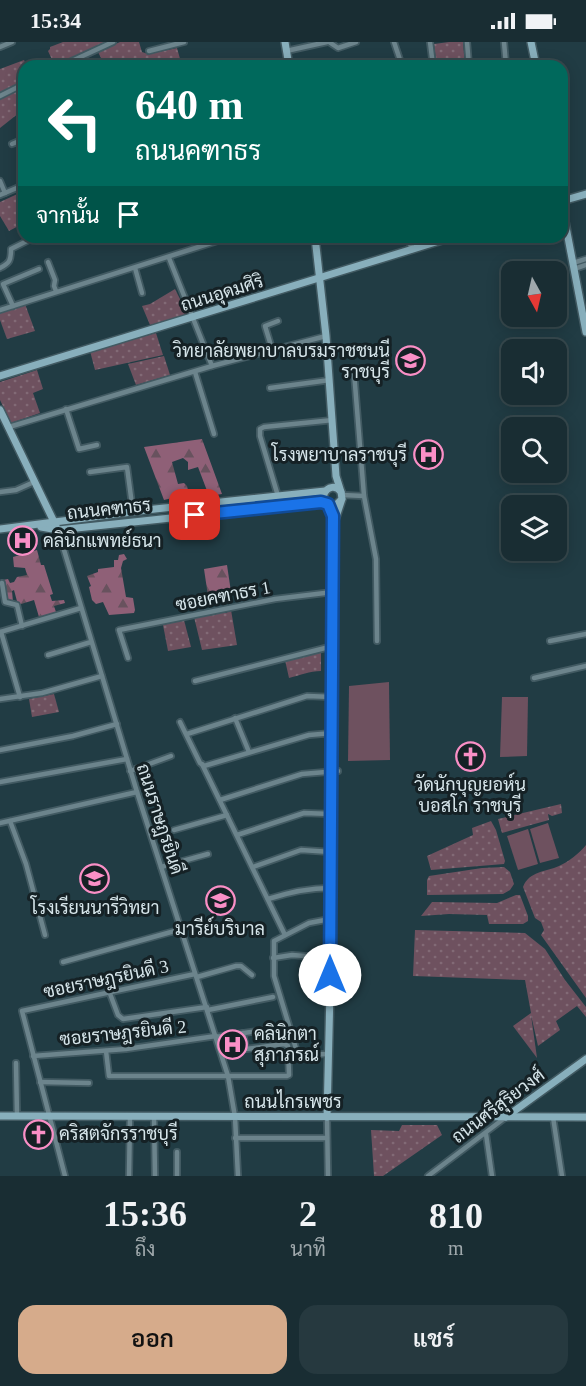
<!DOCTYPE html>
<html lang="th">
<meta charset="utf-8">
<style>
:root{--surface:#192d33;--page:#26393f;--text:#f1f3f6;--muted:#9fa8ac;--line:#37494e;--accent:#d6ab8b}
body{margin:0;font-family:"Times New Roman",Sarabun,serif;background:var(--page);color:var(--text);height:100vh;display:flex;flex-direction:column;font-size:22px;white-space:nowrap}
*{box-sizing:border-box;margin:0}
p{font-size:20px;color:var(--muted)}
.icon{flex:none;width:33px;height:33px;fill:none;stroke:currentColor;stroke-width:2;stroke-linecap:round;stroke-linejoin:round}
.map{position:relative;height:1134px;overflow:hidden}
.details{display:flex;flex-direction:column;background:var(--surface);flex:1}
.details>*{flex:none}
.guide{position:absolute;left:18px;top:18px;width:550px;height:183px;border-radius:18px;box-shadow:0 3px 15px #0003,0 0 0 2px var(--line);background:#00695c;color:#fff;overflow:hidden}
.needle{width:39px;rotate:172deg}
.buttons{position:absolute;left:501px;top:219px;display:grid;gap:12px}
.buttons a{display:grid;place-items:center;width:66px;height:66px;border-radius:12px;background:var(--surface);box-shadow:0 3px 15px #0003,0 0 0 2px var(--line);font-size:30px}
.pin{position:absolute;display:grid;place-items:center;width:51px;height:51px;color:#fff;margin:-26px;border-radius:12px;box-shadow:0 3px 9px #0006}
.me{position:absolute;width:66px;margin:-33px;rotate:0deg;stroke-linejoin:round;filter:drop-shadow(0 0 4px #0008)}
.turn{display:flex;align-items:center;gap:21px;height:126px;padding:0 18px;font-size:27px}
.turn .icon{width:78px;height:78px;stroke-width:2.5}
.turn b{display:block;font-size:42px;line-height:51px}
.then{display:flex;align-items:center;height:57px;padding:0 18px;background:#0003;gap:12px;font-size:22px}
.eta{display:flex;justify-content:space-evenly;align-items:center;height:102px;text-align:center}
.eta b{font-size:36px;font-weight:600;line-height:42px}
.primary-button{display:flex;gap:12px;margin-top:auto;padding:12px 18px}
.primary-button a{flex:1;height:69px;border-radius:18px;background:var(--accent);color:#111;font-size:24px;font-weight:600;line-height:69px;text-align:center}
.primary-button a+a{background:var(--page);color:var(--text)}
.status{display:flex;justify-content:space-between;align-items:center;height:42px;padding:0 30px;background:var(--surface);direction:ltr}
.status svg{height:16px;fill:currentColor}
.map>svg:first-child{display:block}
</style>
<div class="status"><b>15:34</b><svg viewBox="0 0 49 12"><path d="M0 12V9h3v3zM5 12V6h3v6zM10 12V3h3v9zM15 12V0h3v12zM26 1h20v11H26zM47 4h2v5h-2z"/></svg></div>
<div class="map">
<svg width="586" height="1134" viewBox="0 0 586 1134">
<defs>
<pattern id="green-dots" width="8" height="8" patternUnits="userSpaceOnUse" patternTransform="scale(1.5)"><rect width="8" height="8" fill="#6e515f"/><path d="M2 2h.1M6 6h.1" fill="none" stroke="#826a76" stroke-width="1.8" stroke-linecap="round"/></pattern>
<pattern id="forest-firs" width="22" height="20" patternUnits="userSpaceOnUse" patternTransform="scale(1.5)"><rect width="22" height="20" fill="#8f6077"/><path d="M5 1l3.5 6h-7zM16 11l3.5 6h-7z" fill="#68525e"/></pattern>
</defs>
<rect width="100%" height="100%" fill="#213c44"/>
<g fill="url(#green-dots)">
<polygon points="63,0 109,0 55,24 48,9 50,7 50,5"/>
<polygon points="120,0 139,0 142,10 148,12 177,6 182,24 105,24 98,10"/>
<polygon points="449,0 463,0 465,24 451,24 450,17 436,18 434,2"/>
<polygon points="24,18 27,24 24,24 24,40 0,52 0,27"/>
<polygon points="24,45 24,67 0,86 0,57"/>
<polygon points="24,149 24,181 9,189 0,174 0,160"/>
<polygon points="175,247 188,273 150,283 142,264 150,262"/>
<polygon points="25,262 35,289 7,297 0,278 0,271"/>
<polygon points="156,291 163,313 95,328 90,309"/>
<polygon points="164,314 170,333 136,343 128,322"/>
<polygon points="37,328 43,347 33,351 40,371 11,381 0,358 0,340"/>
<polygon points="231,568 237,603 202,608 194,575 215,573 218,570 226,571"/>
<polygon points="184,578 191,605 168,609 163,583"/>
<path d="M321,609V629C309,629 301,633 289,636L285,618Z"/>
<polygon points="54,652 59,670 32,675 29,657"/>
<polygon points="561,762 562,771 552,774 548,772 549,778 502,791 498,777"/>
<polygon points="491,779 496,788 505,819 504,822 431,828 427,814 473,793 472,786"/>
<path d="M586,803V956L541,893L544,888L541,880L535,876L523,845C529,829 546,830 559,824C568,820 580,811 586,803Z"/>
<polygon points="504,825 510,830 514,842 510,848 503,852 427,853 427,838 429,834 482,826"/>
<polygon points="516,853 520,853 528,874 528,879 523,882 489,882 487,873 449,872 421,874 432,860 497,861"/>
<polygon points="415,888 525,891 545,907 565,938 586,965 586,975 577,964 556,979 560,988 538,1004 531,973 537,1016 513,984 531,971 525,938 413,934"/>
<polygon points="402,1083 437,1083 442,1093 383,1134 374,1134 371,1088 399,1089"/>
</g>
<g fill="url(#forest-firs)">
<polygon points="202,397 222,452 209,454 198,425 188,428 188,420 183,416 172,420 178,442 184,441 187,444 189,452 164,458 144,405"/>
<polygon points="37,508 41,523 44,523 53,552 50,553 52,559 64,558 65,561 54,564 56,570 39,575 34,558 18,563 14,548 12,549 13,560 7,558 3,538 8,537 10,541 14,540 17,535 27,533 25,526 14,525 13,515"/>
<polygon points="124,512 127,517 123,519 121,526 126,555 133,556 135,568 134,571 109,573 103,560 96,562 92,558 89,545 91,544 87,534 98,530 98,527 114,525 114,518 118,518 119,513"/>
<polygon points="227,523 231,550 208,554 204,527"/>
</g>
<g fill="#6e515f">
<polygon points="389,640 390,718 348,719 349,644"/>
<polygon points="502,655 528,655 527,714 500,715"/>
<polygon points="548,781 559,816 540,821 530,787"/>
<polygon points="528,787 538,822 518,828 507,794"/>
</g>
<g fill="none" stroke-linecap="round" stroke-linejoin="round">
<defs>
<g id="street">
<polyline points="329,0 338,6 356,0"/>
<polyline points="394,0 402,24"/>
<polyline points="430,0 433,24"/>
<polyline points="467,0 469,24"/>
<polyline points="504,0 506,23"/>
<polyline points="0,5 12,0"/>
<polyline points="149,9 184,0"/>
<polyline points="286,9 327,0"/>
<polyline points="61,24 113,0"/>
<polyline points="0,54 24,42"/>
<polyline points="12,102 24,97"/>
<polyline points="0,139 5,151"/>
<polyline points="0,153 24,143"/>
<polyline points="408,195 412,208"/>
<polyline points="169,216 212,324"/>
<polyline points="48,220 55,238 54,244 56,249"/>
<polyline points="573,221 586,217"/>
<path d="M0,226C10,221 11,218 11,207L35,195"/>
<polyline points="135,226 142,251"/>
<polyline points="574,227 586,223"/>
<polyline points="13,264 3,242 39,227"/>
<polyline points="0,268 230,195"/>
<polyline points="272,307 265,284 278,279"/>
<polyline points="195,330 214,392"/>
<polyline points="354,330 364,454 376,517 377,599"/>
<polyline points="270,346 330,338"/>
<polyline points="66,367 79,407 97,403"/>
<polyline points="9,385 212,324 326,294"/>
<polyline points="90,430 127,425 133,470"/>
<polyline points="0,450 16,448 34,440"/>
<polyline points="342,453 364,454"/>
<polyline points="278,454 260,394 260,387 264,385 333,378"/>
<polyline points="58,488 137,750 228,1034 235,1075 238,1134"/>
<polyline points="2,541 5,560 17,563 22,584"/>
<polyline points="0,590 81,566"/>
<polyline points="1,590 20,655"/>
<polyline points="550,599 586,592"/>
<polyline points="48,613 91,600"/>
<polyline points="128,616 119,588 275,557 333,550"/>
<polyline points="534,636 586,624"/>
<polyline points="195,639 333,604"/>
<polyline points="0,657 42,651 102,634"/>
<polyline points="235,676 249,710"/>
<polyline points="180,680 200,721 204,724 309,693 333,691"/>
<polyline points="187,692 307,654 333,655"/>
<polyline points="0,708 73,694 117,682"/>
<polyline points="202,722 285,893"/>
<polyline points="130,729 171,714"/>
<polyline points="0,740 127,717"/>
<polyline points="220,758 302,732 338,729"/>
<polyline points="10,779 26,822 45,893"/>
<polyline points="0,781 137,750"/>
<polyline points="174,788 227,773"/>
<polyline points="237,793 304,771 332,772"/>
<polyline points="161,825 208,812"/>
<polyline points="253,825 301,808 331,810"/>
<path d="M268,857C290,850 308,846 330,846"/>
<polyline points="273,916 292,913 330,916"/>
<polyline points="63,920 182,887"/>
<polyline points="197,935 236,924 241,924 252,933"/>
<polyline points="109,949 118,973 123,977 207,965"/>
<polyline points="208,968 273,955"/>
<polyline points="216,995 285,985"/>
<polyline points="106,1009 109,1034 287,1034 289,1033 288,1004 284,1002 246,1007 243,991"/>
<polyline points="328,1012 303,1013 297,1010 274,934 274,899 278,897 309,881 330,877"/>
<polyline points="33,1014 126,1007 216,994"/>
<polyline points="16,1021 17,1074"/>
<polyline points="40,1040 89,1041"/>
<polyline points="154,1074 155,1134"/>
<polyline points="327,1075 328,1134"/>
<polyline points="553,1075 562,1134"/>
<polyline points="486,1092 492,1134"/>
<polyline points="235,1096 327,1096"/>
<polyline points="65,1134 22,969 195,932"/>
<polyline points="129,1134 130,1074"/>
<polyline points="177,1134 177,1110"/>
<polyline points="428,1134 506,1075"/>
</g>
<g id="secondary">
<polyline points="285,0 289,24"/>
<polyline points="531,0 536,24"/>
<polyline points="562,159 586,152"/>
<polyline points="562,164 586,290"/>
<polyline points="315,195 326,294 336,434 341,450"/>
<polyline points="0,334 452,195"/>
<polyline points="0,368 56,484"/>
<path d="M335,478L342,457L341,450C336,443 328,444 324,452C323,460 328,464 336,463L342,457"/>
<polyline points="41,485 58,488 321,460 328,462"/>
<polyline points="0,487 155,467 325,449"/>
<polyline points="0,1074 586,1075"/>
<polyline points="327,1075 330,949 334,481 328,462"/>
<polyline points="506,1075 586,1017"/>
</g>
</defs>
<use href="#street" stroke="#425a62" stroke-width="8"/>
<use href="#secondary" stroke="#425a62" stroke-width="10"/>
<use href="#street" stroke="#6c848c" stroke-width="4.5"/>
<use href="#secondary" stroke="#88afbc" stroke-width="7"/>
</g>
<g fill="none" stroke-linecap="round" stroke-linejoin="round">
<defs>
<polyline id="route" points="195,473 321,460 328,462 333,474 330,933"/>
</defs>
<use href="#route" stroke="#114b97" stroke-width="15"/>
<use href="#route" stroke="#1a73e8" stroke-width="10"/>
</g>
<defs>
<symbol id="university-ring" viewBox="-11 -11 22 22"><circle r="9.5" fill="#152125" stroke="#fa8fc6" stroke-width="1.5"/><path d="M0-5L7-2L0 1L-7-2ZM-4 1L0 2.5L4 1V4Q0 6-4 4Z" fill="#fa8fc6"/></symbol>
<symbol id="hospital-ring" viewBox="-11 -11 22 22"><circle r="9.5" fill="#152125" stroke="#fa8fc6" stroke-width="1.5"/><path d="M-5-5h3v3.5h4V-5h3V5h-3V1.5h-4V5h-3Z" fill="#fa8fc6"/></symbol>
<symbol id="church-ring" viewBox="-11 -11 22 22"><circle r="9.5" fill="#152125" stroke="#fa8fc6" stroke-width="1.5"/><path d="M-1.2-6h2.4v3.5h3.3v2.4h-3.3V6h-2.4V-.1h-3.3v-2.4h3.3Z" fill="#fa8fc6"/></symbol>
<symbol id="school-ring" viewBox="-11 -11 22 22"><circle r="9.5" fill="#152125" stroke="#fa8fc6" stroke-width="1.5"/><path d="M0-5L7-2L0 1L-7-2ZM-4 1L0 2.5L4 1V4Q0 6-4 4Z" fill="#fa8fc6"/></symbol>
</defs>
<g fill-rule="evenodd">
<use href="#university-ring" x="394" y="302" width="33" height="33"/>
<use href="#hospital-ring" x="412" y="396" width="33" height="33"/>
<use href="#hospital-ring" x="6" y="482" width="33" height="33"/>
<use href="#church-ring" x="454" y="698" width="33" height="33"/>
<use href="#school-ring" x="78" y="820" width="33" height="33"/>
<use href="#school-ring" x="204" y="842" width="33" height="33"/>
<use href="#hospital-ring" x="216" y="986" width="33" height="33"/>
<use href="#church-ring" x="22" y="1076" width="33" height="33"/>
</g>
<g text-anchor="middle" stroke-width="6" stroke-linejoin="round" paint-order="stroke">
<g font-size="18" fill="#d6e5ea" stroke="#152125">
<text transform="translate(222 251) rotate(-17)" y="6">ถนนอุดมศิริ</text>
<text transform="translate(109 467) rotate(-6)" y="6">ถนนคฑาธร</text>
<text transform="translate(223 554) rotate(-11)" y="6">ซอยคฑาธร 1</text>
<text transform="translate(160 777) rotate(72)" y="6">ถนนราษฎรยินดี</text>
<text transform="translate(106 937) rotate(-12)" y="6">ซอยราษฎรยินดี 3</text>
<text transform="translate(123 991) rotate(-6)" y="6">ซอยราษฎรยินดี 2</text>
<text x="293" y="1066">ถนนไกรเพชร</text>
<text transform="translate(498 1064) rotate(-37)" y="6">ถนนศรีสุริยวงศ์</text>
</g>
<g font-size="18" fill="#d6e5ea" stroke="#152125" text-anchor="start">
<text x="390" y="315" text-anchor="end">วิทยาลัยพยาบาลบรมราชชนนี<tspan x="390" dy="21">ราชบุรี</tspan></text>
<text x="407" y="419" text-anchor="end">โรงพยาบาลราชบุรี</text>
<text x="43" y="505">คลินิกแพทย์ธนา</text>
<text x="470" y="749" text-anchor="middle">วัดนักบุญยอห์น<tspan x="470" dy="21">บอสโก ราชบุรี</tspan></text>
<text x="95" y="872" text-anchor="middle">โรงเรียนนารีวิทยา</text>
<text x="220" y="893" text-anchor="middle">มารีย์บริบาล</text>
<text x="254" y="998">คลินิกตา<tspan x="254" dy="21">สุภาภรณ์</tspan></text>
<text x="59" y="1098">คริสตจักรราชบุรี</text>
</g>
</g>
</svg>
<div class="buttons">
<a><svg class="needle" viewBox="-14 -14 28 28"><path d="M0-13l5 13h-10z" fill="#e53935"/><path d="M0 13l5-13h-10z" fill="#9fa8ac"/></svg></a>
<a><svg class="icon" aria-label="sound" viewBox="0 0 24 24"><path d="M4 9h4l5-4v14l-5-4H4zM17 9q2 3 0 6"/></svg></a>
<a><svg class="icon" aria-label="search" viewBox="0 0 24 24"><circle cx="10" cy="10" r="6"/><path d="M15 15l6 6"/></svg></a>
<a><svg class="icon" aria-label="layers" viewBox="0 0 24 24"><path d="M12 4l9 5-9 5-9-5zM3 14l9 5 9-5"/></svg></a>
</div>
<div class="pin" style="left:195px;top:473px;background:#d93025"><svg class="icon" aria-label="arrive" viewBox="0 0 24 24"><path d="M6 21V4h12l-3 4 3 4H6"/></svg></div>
<svg class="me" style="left:330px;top:933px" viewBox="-20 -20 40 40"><circle r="19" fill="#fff"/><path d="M0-13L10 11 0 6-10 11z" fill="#1a73e8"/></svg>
<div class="guide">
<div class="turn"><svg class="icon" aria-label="left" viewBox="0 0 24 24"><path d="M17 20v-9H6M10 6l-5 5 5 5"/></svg><div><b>640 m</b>ถนนคฑาธร</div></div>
<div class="then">จากนั้น<svg class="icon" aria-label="arrive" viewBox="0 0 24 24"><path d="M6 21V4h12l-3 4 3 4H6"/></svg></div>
</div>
</div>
<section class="details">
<div class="eta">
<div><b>15:36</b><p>ถึง</p></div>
<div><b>2</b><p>นาที</p></div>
<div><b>810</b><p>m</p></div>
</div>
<div class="primary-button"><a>ออก</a><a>แชร์</a></div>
</section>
